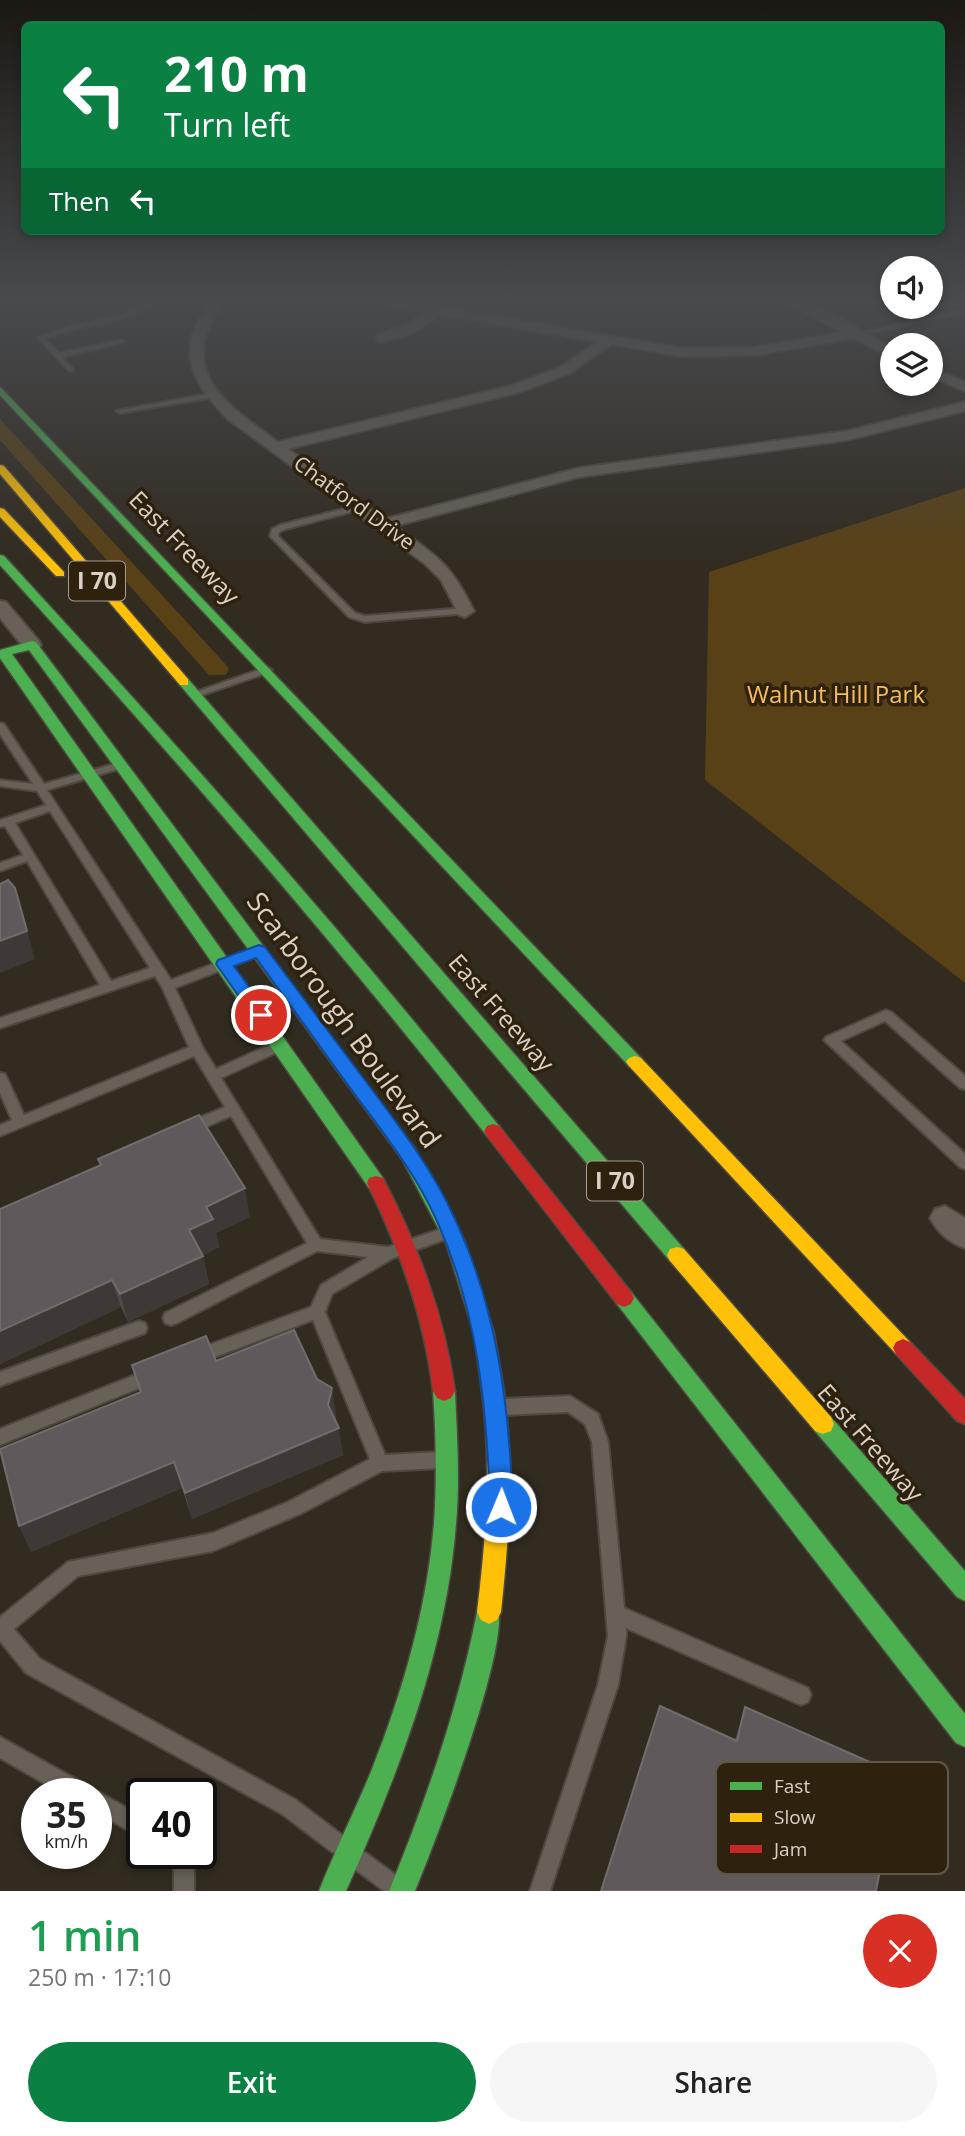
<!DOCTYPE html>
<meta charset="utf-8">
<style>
:root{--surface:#fff;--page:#f6f6f6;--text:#222;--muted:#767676;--accent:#0b8043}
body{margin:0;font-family:"Open Sans",sans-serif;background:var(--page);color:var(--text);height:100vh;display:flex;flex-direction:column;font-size:26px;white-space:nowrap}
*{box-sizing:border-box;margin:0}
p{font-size:23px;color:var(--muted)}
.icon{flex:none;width:38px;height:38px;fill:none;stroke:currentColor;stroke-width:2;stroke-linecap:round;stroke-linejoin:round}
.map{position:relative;height:1891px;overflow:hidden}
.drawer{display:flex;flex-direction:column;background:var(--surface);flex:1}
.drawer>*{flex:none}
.guide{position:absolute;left:21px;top:21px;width:924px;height:214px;border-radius:10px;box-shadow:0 4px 10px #0003;background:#0b8043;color:#fff;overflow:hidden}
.controls{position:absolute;left:880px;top:256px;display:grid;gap:14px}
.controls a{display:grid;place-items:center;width:63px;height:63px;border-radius:50%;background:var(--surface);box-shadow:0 4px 10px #0003;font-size:35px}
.speed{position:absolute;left:21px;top:1778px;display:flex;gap:14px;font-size:35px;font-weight:700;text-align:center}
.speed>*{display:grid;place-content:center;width:91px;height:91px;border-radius:50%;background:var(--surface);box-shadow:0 4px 10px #0003;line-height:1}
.speed small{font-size:18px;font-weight:400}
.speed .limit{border:4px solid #111;border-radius:10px;background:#fff;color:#111}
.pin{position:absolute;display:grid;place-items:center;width:60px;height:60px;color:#fff;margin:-30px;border:4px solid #fff;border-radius:50%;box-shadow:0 2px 7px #0007}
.me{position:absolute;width:77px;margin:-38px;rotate:1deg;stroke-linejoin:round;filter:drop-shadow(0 0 5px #0008)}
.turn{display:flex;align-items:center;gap:24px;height:147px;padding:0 28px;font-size:32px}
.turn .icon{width:91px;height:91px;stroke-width:2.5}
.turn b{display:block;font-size:49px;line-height:60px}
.then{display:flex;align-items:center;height:66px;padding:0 28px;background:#0003;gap:14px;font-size:26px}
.round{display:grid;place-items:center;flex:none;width:74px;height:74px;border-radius:37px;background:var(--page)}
.head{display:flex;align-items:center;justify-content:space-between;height:119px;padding:0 28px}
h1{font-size:42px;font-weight:600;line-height:52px;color:#1e9e55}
.button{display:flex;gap:14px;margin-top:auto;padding:14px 28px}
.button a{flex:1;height:80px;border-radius:42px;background:var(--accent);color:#fff;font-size:28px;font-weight:600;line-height:80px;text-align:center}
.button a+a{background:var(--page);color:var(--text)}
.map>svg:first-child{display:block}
</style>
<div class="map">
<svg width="965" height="1891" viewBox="0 0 965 1891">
<rect width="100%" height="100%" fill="#312b20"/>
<g fill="#594117">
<polygon points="0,419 229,668 226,675 209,675 0,440"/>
<polygon points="965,488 965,983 705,780 709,572"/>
</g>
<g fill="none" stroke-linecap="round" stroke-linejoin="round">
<defs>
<g id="lane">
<path d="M148,301H155C124,327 81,323 45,339L59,353L121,340L124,342L62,357L73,369V371H69L38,338L66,327L122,315Z"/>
<polygon points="945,301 953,301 965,305 965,309"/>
<polygon points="965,309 965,313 856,336 853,334"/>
<polygon points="212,393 215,393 215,397 120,413 116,411"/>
<polygon points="359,505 363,507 362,509 286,529 279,532 278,536 355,613 365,616 465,608 468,609 468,613 365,622 349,617 270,536 272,529 280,525"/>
<polygon points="267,667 272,670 270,672 199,696 195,697 190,694"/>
<path d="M0,723L4,724L44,784L121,762L126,765L125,767L47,790L171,980L255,948H263L265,951L263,954L175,988L203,1048L216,1069L274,1043H284L286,1046L284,1049L221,1078L320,1239L388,1247L444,1228L449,1230L451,1234L449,1238L393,1258L332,1294L325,1312L385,1455L440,1452L446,1454L448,1460L446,1466L440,1468L382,1471L300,1514L213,1551L78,1576L14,1629L40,1659L296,1800L346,1838L349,1845L346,1852L339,1855L332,1852L282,1814L26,1673L0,1641V1617L68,1562L213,1533L288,1502L370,1459L313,1320L199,1363L193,1361L191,1356L193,1351L311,1307L321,1285L368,1257L317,1251L177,1323L171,1325L165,1323L163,1318L165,1313L307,1243L231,1116L194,1132L189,1133L184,1132L182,1128L184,1124L225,1107L194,1056L0,1136V1125L12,1120L0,1093V1073L5,1074L24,1115L189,1047L162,987L155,976L0,1028V1018L100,985L27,861L0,871V863L23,855L5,826L0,827V820L46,805L37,791L0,786V780L33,784L0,734ZM50,811L150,968L111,981L15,823Z"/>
<polygon points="886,1010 891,1012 965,1076 965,1089 960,1088 885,1021 841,1041 965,1154 965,1169 960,1167 824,1040 826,1037"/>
<polygon points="139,1321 145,1323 147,1328 145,1333 0,1386 0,1372"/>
<polygon points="150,1369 156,1371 158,1376 156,1381 0,1445 0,1429"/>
<polygon points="570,1396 598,1414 608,1442 624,1608 808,1688 811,1695 808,1702 801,1705 626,1628 626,1636 618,1685 550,1891 530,1891 598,1685 608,1636 592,1442 585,1424 568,1412 503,1415 497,1412 495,1407 497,1402 503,1399"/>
<polygon points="0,1737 90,1787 92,1792 96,1791 142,1816 142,1838 96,1812 96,1794 63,1794 0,1758"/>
<polygon points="359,1850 366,1853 408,1884 411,1891 384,1891 352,1867 349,1860 352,1853"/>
<path d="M163,1853H187C196,1865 194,1877 194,1891H174V1870Z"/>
</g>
<g id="street">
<path d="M212,301H224C174,370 223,402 278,442L510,386L559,368L598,342L440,314L415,332L382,342L377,341V335L405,326L426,312L387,305L381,301H407L680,348L756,347L843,332L782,301C820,299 860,331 892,349V358L854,338L756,355L680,356L612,344L568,374L520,392L288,449L385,519L579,468L847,431L965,402V411L847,440L579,477L395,526C437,556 451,564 474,611L465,617L459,615L441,580L425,564L229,420C190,381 173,348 212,301Z"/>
<polygon points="931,368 965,382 965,391 931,377"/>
<polygon points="0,601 6,602 39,641 41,645 39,649 25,649 0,618"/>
<path d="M945,1206L965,1218V1248C950,1243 937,1232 930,1218L935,1209Z"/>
</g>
<g id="fast">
<polygon points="0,387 641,1058 644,1062 641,1066 629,1066 0,395"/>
<path d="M0,555L4,556C174,741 342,929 499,1126L502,1131L499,1136L493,1138L487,1136C332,939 168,750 0,565Z"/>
<polygon points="32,641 36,642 415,1149 465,1242 494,1333 504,1391 500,1398 493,1401 486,1398 482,1391 474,1333 446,1243 402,1159 29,650 12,654 383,1178 385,1183 383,1188 376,1190 369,1188 0,658 0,650"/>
<polygon points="184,678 188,679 684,1249 687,1255 684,1261 677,1263 670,1261 180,685 180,679"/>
<polygon points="624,1289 631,1292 965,1714 965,1747 956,1743 617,1304 614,1298 617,1292"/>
<path d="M444,1381L451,1384L455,1391C457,1436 460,1480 456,1524C446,1653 398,1774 346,1891H319C335,1850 355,1811 372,1769C403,1691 427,1608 434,1523C437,1479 436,1435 433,1391L437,1384Z"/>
<polygon points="823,1414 831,1417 965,1571 965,1601 957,1597 815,1431 812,1424 815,1417"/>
<path d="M489,1600L497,1604C513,1641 434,1845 415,1891H389C426,1800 458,1709 477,1612L481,1604Z"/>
</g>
<g id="slow">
<polygon points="0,465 4,466 188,679 188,685 180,685 0,474"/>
<polygon points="0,508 4,509 64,572 64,576 56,576 0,517"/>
<polygon points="635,1056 641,1058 910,1342 913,1348 910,1354 903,1357 896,1354 629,1066 626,1062 629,1058"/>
<polygon points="677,1247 684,1249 831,1417 834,1424 831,1431 823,1434 815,1431 670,1261 667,1255 670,1249"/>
<path d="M493,1381L500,1384L504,1391C514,1465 509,1538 501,1612L497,1620L489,1624L481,1620L477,1612C486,1538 492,1465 482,1391L486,1384Z"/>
</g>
<g id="jam">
<polygon points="493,1124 499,1126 631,1292 634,1298 631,1304 624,1307 617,1304 487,1136 484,1131 487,1126"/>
<path d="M376,1176L383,1178C418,1246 444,1314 455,1391L451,1398L444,1401L437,1398L433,1391C424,1317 400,1250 367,1183L369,1178Z"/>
<polygon points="903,1339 910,1342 965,1399 965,1424 957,1421 896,1354 893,1348 896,1342"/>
</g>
</defs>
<use href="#lane" stroke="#4e4840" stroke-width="4"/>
<use href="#street" stroke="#4e4840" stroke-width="4"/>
<use href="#fast" stroke="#4e4840" stroke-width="3"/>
<use href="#slow" stroke="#4e4840" stroke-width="3"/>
<use href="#jam" stroke="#4e4840" stroke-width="3"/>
<use href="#lane" fill="#676158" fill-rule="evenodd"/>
<use href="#street" fill="#676158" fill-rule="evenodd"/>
<use href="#fast" fill="#4caf50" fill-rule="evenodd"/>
<use href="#slow" fill="#ffc107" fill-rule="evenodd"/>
<use href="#jam" fill="#c62828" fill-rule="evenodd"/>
</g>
<g fill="#514b4f">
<polygon points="98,1159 250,1217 216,1233 219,1247 203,1255 209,1284 128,1322 121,1307 0,1364 100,1165"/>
<polygon points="216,1361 317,1379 336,1415 335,1419 343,1455 192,1519 182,1488 31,1552 140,1392 132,1365"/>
<polygon points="745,1707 876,1891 735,1740"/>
</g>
<g fill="#3e3837">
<polygon points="23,916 35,959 0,973 0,941"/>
<polygon points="245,1188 250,1217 216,1233 219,1247 196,1259 189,1230 206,1207"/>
<polygon points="203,1256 209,1284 128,1322 120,1294"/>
<polygon points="112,1280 121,1307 0,1364 0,1331"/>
<polygon points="332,1388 336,1415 332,1431 339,1428 343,1455 192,1519 185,1493 328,1405"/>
<polygon points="174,1462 182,1488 31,1552 19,1526"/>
</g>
<g fill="#60595c" stroke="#736c6c" stroke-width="2">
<polygon points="8,880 15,888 27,931 0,941 0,884"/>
<polygon points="199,1115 245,1188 206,1207 213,1219 189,1230 203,1256 120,1294 112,1280 0,1331 0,1209 101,1165 98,1159"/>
<polygon points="294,1330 317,1379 332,1388 328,1405 339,1428 185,1493 174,1462 19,1526 0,1449 141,1392 132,1365 206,1336 216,1361"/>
<polygon points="660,1706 737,1741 745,1707 895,1773 898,1778 876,1891 601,1891"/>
</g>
<linearGradient id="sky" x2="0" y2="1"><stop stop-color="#1b1812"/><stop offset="0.53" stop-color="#484a4e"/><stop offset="1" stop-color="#484a4e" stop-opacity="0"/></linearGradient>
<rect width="965" height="565" fill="url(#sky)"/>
<path fill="#1a73e8" stroke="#114b97" stroke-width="2" d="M259,945L265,947C299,992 333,1038 367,1083C399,1126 432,1168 454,1217C498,1310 509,1406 513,1507L509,1515L501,1518L493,1515L490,1507C487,1408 478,1313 437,1221C417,1176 386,1136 356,1096C323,1050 289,1004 256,958L234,966L269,1015L261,1021L255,1019L216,964L218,960Z"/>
<g text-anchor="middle" stroke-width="7" stroke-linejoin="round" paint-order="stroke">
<g font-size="21" fill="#d9d1c6" stroke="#2e220f">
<text transform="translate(354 503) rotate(36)" y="7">Chatford Drive</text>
</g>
<g fill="#2e220f" stroke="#a69c8f" stroke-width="2">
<rect x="69" y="561.5" width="56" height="39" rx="5"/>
<rect x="587" y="1161.5" width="56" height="39" rx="5"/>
</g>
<g font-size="23" font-weight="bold" fill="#d9d1c6">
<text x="97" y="589">I 70</text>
<text x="615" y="1189">I 70</text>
</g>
<g font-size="24" fill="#d9d1c6" stroke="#2e220f">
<text transform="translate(184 548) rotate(46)" y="8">East Freeway</text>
<text transform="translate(501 1013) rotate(49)" y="8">East Freeway</text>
<text transform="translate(870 1443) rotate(49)" y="8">East Freeway</text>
</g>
<g font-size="24" fill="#f7bd5e" stroke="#2e220f">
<text x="836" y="703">Walnut Hill Park</text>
</g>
<g font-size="28" fill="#d9d1c6" stroke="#2e220f">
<text transform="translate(344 1020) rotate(54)" y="10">Scarborough Boulevard</text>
</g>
</g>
<rect x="716" y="1762" width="232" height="112" rx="10" fill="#2e220f" stroke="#615746" stroke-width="2"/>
<rect x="730" y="1782" width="32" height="8" fill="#4caf50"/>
<rect x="730" y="1813" width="32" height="9" fill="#ffc107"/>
<rect x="730" y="1845" width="32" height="8" fill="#c62828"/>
<g font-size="19" fill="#d9d1c6">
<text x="774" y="1793">Fast</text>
<text x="774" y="1824">Slow</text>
<text x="774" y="1856">Jam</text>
</g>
</svg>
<div class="controls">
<a><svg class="icon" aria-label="sound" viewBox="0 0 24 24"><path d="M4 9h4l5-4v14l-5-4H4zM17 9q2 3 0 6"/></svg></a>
<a><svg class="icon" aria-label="layers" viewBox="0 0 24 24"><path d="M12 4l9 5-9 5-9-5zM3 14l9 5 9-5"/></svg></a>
</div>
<div class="speed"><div>35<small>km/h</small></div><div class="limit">40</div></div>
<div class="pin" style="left:261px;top:1015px;background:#d93025"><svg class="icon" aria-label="arrive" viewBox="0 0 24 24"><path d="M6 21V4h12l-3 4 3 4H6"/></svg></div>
<svg class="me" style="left:501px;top:1507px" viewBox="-20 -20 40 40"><circle r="17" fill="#1a73e8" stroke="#fff" stroke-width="3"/><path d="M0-11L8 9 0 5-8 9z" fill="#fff"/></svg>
<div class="guide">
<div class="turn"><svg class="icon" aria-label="left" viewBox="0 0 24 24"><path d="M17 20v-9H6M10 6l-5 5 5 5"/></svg><div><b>210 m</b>Turn left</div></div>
<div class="then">Then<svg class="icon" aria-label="left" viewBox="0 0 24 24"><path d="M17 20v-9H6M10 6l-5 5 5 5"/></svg></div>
</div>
</div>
<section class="drawer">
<div class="head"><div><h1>1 min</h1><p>250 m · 17:10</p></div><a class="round" style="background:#d93025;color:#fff"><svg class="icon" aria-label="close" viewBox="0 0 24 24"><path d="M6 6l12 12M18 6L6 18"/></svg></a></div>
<div class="button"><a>Exit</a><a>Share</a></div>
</section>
